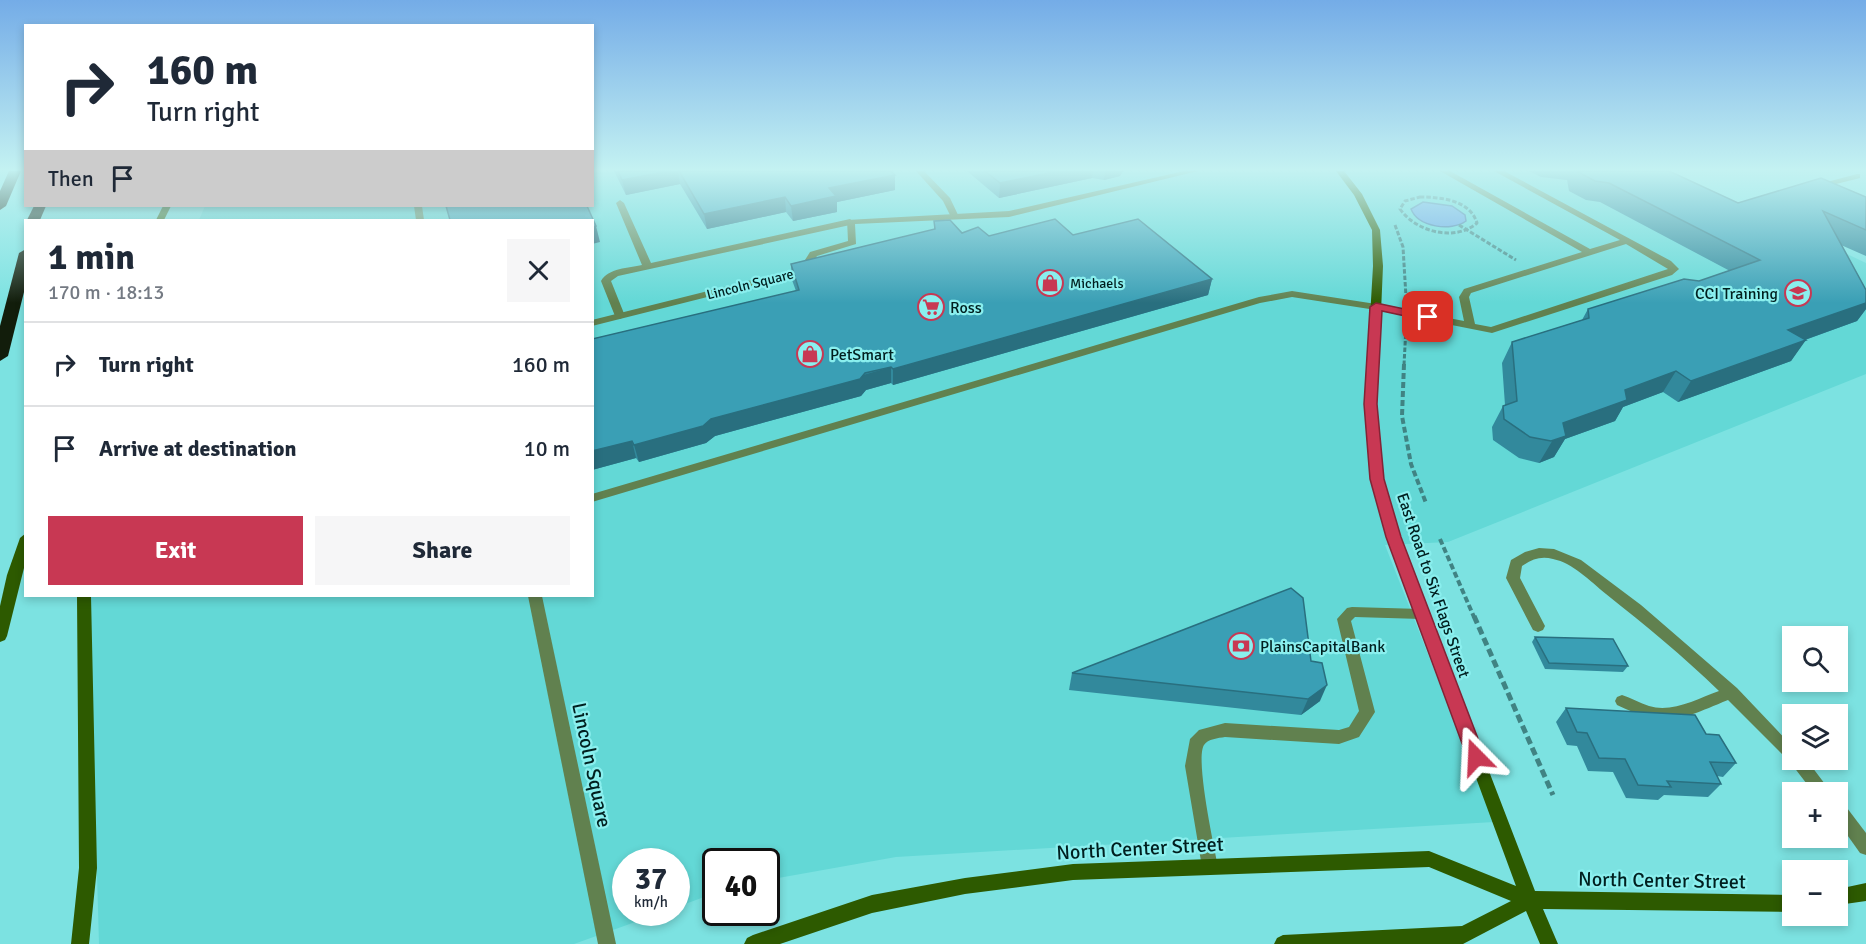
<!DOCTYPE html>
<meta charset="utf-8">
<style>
:root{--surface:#fff;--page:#f6f6f7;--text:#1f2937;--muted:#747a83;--line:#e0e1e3;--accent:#c83853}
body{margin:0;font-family:Signika,sans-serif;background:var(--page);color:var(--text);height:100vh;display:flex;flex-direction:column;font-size:22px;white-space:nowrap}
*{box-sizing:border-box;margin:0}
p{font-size:20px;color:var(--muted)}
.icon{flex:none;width:33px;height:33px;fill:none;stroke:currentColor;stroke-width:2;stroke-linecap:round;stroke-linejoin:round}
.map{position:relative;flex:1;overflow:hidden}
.side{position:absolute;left:24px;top:219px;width:570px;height:378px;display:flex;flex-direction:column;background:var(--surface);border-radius:0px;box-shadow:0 3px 9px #0003}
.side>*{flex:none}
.top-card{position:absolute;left:24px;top:24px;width:570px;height:183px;border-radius:0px;box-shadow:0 3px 9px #0003;background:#fff;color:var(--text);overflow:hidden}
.controls{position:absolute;left:1782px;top:626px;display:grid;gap:12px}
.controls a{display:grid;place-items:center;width:66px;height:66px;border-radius:0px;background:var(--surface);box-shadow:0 3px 9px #0003;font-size:30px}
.speed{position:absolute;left:612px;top:848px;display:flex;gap:12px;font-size:30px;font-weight:700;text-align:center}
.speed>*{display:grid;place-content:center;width:78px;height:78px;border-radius:50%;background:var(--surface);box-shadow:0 3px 9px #0003;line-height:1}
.speed small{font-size:15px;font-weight:400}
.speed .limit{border:3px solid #111;border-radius:9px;background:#fff;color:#111}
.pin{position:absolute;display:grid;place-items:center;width:51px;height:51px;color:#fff;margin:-26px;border-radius:12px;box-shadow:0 3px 9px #0006}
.me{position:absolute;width:66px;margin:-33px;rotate:339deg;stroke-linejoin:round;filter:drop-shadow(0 0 4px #0008)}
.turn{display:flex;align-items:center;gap:21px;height:126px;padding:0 24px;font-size:27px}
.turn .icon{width:78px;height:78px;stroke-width:2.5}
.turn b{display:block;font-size:42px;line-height:51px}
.then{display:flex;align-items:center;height:57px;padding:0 24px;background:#0003;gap:12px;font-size:22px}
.round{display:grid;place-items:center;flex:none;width:63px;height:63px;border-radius:0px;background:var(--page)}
.headline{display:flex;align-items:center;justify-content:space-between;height:102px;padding:0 24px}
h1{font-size:36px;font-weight:800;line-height:45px}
.button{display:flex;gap:12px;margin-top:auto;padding:12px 24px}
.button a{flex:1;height:69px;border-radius:0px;background:var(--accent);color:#fff;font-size:24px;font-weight:800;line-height:69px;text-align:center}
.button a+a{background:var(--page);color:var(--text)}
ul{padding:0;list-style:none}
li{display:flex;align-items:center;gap:18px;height:84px;padding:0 24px;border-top:2px solid var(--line)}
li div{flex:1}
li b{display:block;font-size:22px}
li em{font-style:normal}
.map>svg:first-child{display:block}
</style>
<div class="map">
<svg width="1866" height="944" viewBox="0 0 1866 944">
<rect width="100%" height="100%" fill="#7ce2e1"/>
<polygon fill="#63d8d6" points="593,171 1671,171 1866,263 1866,374 1448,542 1385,545 1494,822 896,857 767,880 766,861 716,861 715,893 677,907 676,861 626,861 626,912 663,912 574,944 99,944 89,596 592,596 592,220 199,220 205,206 592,206"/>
<path fill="#669fe6" stroke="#4779aa" stroke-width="1.5" d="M1423,202L1452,206L1465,215L1466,221C1451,232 1418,227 1411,209Z"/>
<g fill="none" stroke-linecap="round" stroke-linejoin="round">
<g stroke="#408383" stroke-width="3" stroke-dasharray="4.5 2" stroke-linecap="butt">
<path d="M1420,197C1441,197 1470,200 1477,223C1455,242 1416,232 1400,209L1405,201Z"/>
<polyline points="1395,225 1403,247 1406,297"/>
<polyline points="1459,225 1516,260"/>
<polyline points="1404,365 1406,327"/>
</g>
<g stroke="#408383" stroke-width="4" stroke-dasharray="6 3" stroke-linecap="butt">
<polyline points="1404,364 1402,416 1411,464 1426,503"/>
<polyline points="1440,539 1474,617"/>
</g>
<polyline stroke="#408383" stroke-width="5" stroke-dasharray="8 4" stroke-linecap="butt" points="1474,616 1553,795"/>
<g fill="#61814f" fill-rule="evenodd">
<polygon points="916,171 924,171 950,198 959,217 958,219 952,219 943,201"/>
<path d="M1440,171H1450L1590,249L1620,240L1494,171H1504L1671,261L1679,269L1672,275L1492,333L1376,310L1292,297L1260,303L592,502V494L1259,297L1292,291L1376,304L1464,321L1459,297L1464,289L1582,252ZM1626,244L1668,269L1491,327L1475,324L1469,297L1471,293Z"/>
<polygon points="1857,174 1860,174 1860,178 1816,189 1812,186"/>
<path d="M620,200L624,203L651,263L850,219L854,222L850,225L618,276L611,281L625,316L620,319L615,316L601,281C608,268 629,268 642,265L616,203Z"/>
<path d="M1539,548L1554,549L1581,560L1641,605L1737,688L1792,746V759H1806L1831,792H1813L1790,762L1728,700C1679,720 1667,729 1617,705L1615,701L1617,697L1622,695C1631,698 1640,703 1649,706C1672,713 1697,699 1719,691C1683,656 1645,625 1606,594C1590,581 1573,563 1553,559C1541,556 1532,559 1522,566L1520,578L1545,626L1543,630L1538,632L1533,630L1506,578L1511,560L1525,552Z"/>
<path d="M1352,607L1421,609L1426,610L1428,614L1426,618L1421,619L1355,617L1351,621L1375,712L1359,737L1339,744L1225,737C1218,738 1208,739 1204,745C1195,759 1214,846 1218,867L1215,873L1209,875L1203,873L1185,766L1190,739L1199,730L1225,723L1339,730L1349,727L1359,711L1337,619L1347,608Z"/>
<polygon points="1838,801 1844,804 1866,833 1866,855 1860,853 1838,822"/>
</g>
<g fill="#61814f" fill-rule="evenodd">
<polygon points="1184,171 1198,171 1009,217 855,224 856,244 817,256 807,272 592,326 592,320 800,268 810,252 848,241 847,220 1009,211"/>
<polygon points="414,206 422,206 424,220 416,220"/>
<polygon points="528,596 542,596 616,944 598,944"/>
</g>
<g fill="#2d5a00" fill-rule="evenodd">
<polygon points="1336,171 1344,171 1362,194 1380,230 1383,266 1377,404 1383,479 1399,537 1535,891 1792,895 1792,912 1543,909 1558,944 1540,944 1526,911 1463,944 1274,944 1277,938 1283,935 1462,926 1511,901 1429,867 1073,880 965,894 872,913 780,944 744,944 747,938 753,935 872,895 965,878 1073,864 1429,851 1516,886 1387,537 1371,479 1365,404 1373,266 1372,230 1354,195"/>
<polygon points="163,206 171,206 164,220 156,220"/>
<polygon points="26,533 26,560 7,636 5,640 0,642 0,606 7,575 20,538"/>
<polygon points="77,596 91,596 97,868 89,944 71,944 79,868"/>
<polygon points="1866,883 1866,901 1838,905 1838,889"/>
</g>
<g fill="#121d0b" fill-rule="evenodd">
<polygon points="9,171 21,171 6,206 0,210 0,191"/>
<polygon points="34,206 46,206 40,220 27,220"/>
<polygon points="26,249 26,284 8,356 0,361 0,326 19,253"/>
</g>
</g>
<g fill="#32899c">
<polygon points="614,171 891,171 895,190 837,202 837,212 793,221 786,212 707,229 680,184 626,195"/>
<polygon points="967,171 1123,171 1120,176 1104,180 1092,178 999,198"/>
<polygon points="1529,171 1669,171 1738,203 1866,197 1866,256 1841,245 1866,290 1866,309 1857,321 1805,340 1791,361 1678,402 1663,392 1623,407 1615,421 1565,439 1554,457 1539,463 1519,458 1493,440 1492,427 1503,406 1505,405 1502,363 1512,342 1582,320 1588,309 1699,281 1730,271 1600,202 1586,200 1569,191 1567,180 1541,177"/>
<polygon points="934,221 962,233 989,236 1073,235 1212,279 1208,295 893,385 891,383 866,390 861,396 715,436 706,443 639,462 636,458 592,470 592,339 796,291 792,280 791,264 934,230"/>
<polygon points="1535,637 1628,666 1623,672 1545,669 1532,642"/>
<polygon points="1311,661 1320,701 1301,715 1069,690 1072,673"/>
<polygon points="1566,708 1706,734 1736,763 1723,777 1717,776 1721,784 1708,797 1664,795 1658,800 1626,798 1613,772 1588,771 1577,746 1567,745 1556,722"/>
</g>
<g fill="#296f7f">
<polygon points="669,171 678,171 680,184 626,195 622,180"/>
<polygon points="1058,171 1093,171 1092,178 999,198 1000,183"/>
<polygon points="1105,171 1123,171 1120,176 1104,180"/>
<polygon points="895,175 895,190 837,202 837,212 793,221 791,206 829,188"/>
<polygon points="785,197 786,212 707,229 704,214"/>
<polygon points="596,226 600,242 592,244 592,227"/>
<polygon points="1212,279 1208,295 893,385 893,369"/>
<polygon points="1866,303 1866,309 1857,321 1774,351 1788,330"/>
<polygon points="1806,340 1791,361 1678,402 1691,381"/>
<polygon points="891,367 891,383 866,390 861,396 715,436 706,443 639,462 634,445 711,419"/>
<polygon points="1676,371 1663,392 1623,407 1615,421 1565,439 1554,457 1539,463 1563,423 1625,390"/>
<polygon points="632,441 636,458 592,470 592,451"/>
<polygon points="1327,685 1320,701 1301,715 1308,699"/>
</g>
<g fill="#3a9fb5" stroke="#296f7f" stroke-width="1.5">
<polygon points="618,171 669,171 622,180"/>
<polygon points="679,171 891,171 895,175 829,188 836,196 791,206 785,197 704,214"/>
<polygon points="985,171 1058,171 1000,183"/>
<polygon points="1577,171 1669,171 1738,203 1821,178 1866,197 1866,230 1823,211 1866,290 1866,303 1788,330 1806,340 1691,381 1676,371 1625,390 1627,400 1563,423 1566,436 1551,441 1530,437 1504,419 1503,406 1517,401 1512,342 1589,318 1588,309 1684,279 1699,281 1760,260 1609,183 1595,181 1578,172"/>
<polygon points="446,206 587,206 596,226 592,227 592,220 450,220"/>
<polygon points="1055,219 1073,235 1138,219 1212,279 893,369 891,367 865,373 860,379 711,419 703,426 634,445 632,441 592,451 592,339 799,290 791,264 935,229 934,221 950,220 962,233 978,227 989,236"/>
<polygon points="1291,588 1303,598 1311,661 1322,663 1327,685 1308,699 1072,673"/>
<polygon points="1535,637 1613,639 1628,666 1549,663"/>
<polygon points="1566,708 1695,715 1706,734 1719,735 1736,763 1710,762 1721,784 1667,781 1671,787 1638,785 1625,759 1599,758 1587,733 1577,732"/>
</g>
<linearGradient id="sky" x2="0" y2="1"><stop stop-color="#74ace7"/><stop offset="0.56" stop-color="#c4f2f2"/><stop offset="1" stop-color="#c4f2f2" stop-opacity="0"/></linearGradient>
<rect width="1866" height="303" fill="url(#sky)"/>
<polygon fill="#c83853" stroke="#822436" stroke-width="1.5" points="1376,303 1428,314 1434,317 1428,321 1382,311 1377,404 1384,479 1401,537 1485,757 1482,762 1476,765 1470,762 1467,757 1386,537 1370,479 1364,404 1370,307"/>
<defs>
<symbol id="shop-ring" viewBox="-11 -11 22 22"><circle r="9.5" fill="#8aefee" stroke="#c83853" stroke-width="1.5"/><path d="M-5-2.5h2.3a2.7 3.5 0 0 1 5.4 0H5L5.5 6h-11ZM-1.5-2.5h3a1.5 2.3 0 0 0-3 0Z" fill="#c83853"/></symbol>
<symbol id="university-ring" viewBox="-11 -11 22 22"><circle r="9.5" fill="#8aefee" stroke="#c83853" stroke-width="1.5"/><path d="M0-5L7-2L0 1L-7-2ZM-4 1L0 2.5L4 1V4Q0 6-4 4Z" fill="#c83853"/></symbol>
<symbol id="supermarket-ring" viewBox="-11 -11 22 22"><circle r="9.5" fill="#8aefee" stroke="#c83853" stroke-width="1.5"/><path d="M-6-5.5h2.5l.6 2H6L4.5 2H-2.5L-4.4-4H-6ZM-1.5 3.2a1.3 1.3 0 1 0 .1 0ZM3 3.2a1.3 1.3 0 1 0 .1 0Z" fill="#c83853"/></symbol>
<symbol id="bank-ring" viewBox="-11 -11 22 22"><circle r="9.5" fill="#8aefee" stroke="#c83853" stroke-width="1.5"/><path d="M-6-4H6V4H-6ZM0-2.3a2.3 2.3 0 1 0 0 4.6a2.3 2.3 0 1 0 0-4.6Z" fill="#c83853"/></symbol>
</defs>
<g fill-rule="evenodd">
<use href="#shop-ring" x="1035" y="268" width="30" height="30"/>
<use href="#university-ring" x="1783" y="278" width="30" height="30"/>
<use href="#supermarket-ring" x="916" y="292" width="30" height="30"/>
<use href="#shop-ring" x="795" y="339" width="30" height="30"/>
<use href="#bank-ring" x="1226" y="631" width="30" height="30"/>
</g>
<g text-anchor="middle" stroke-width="4.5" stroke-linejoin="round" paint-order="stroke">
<g font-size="14" fill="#001f1f" stroke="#8aefee" text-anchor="start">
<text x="1070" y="288">Michaels</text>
</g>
<g font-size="14" fill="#001f1f" stroke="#8aefee">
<text transform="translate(750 284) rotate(-14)" y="5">Lincoln Square</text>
</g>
<g font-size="16" fill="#001f1f" stroke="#8aefee" text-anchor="start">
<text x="1778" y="299" text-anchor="end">CCI Training</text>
<text x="950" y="313">Ross</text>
<text x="830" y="360">PetSmart</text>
<text x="1260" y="652">PlainsCapitalBank</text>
</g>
<g font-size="16" fill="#001f1f" stroke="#8aefee">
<text transform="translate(1434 585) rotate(71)" y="6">East Road to Six Flags Street</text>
</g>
<g font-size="20" fill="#001f1f" stroke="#8aefee">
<text transform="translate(592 765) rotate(78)" y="7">Lincoln Square</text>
<text transform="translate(1140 848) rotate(-3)" y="7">North Center Street</text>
<text transform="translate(1662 880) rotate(1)" y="7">North Center Street</text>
</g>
</g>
</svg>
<div class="controls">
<a><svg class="icon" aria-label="search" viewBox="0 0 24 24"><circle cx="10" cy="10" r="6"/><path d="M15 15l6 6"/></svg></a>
<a><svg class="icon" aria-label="layers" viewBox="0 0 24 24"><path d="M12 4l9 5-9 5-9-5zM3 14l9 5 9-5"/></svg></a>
<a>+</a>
<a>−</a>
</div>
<div class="speed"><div>37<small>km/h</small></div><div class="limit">40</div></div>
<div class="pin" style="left:1428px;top:317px;background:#d93025"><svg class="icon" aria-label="arrive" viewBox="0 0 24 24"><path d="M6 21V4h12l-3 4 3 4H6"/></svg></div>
<svg class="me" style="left:1476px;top:757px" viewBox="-20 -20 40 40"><path d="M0-17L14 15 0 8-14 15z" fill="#c83853" stroke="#fff" stroke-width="4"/></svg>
<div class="top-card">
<div class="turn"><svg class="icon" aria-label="right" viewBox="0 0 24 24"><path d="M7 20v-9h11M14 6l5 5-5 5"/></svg><div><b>160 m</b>Turn right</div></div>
<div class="then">Then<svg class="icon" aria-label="arrive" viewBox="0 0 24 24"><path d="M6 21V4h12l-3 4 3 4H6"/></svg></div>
</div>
<section class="side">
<div class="headline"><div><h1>1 min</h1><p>170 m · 18:13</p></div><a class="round"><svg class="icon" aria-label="close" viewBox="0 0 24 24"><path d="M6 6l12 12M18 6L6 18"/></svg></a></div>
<ul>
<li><svg class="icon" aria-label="right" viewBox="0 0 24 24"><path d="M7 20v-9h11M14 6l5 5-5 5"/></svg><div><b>Turn right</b></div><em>160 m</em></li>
<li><svg class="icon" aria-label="arrive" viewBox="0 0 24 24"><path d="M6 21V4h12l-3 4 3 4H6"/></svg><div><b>Arrive at destination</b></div><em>10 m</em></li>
</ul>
<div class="button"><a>Exit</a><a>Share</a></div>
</section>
</div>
